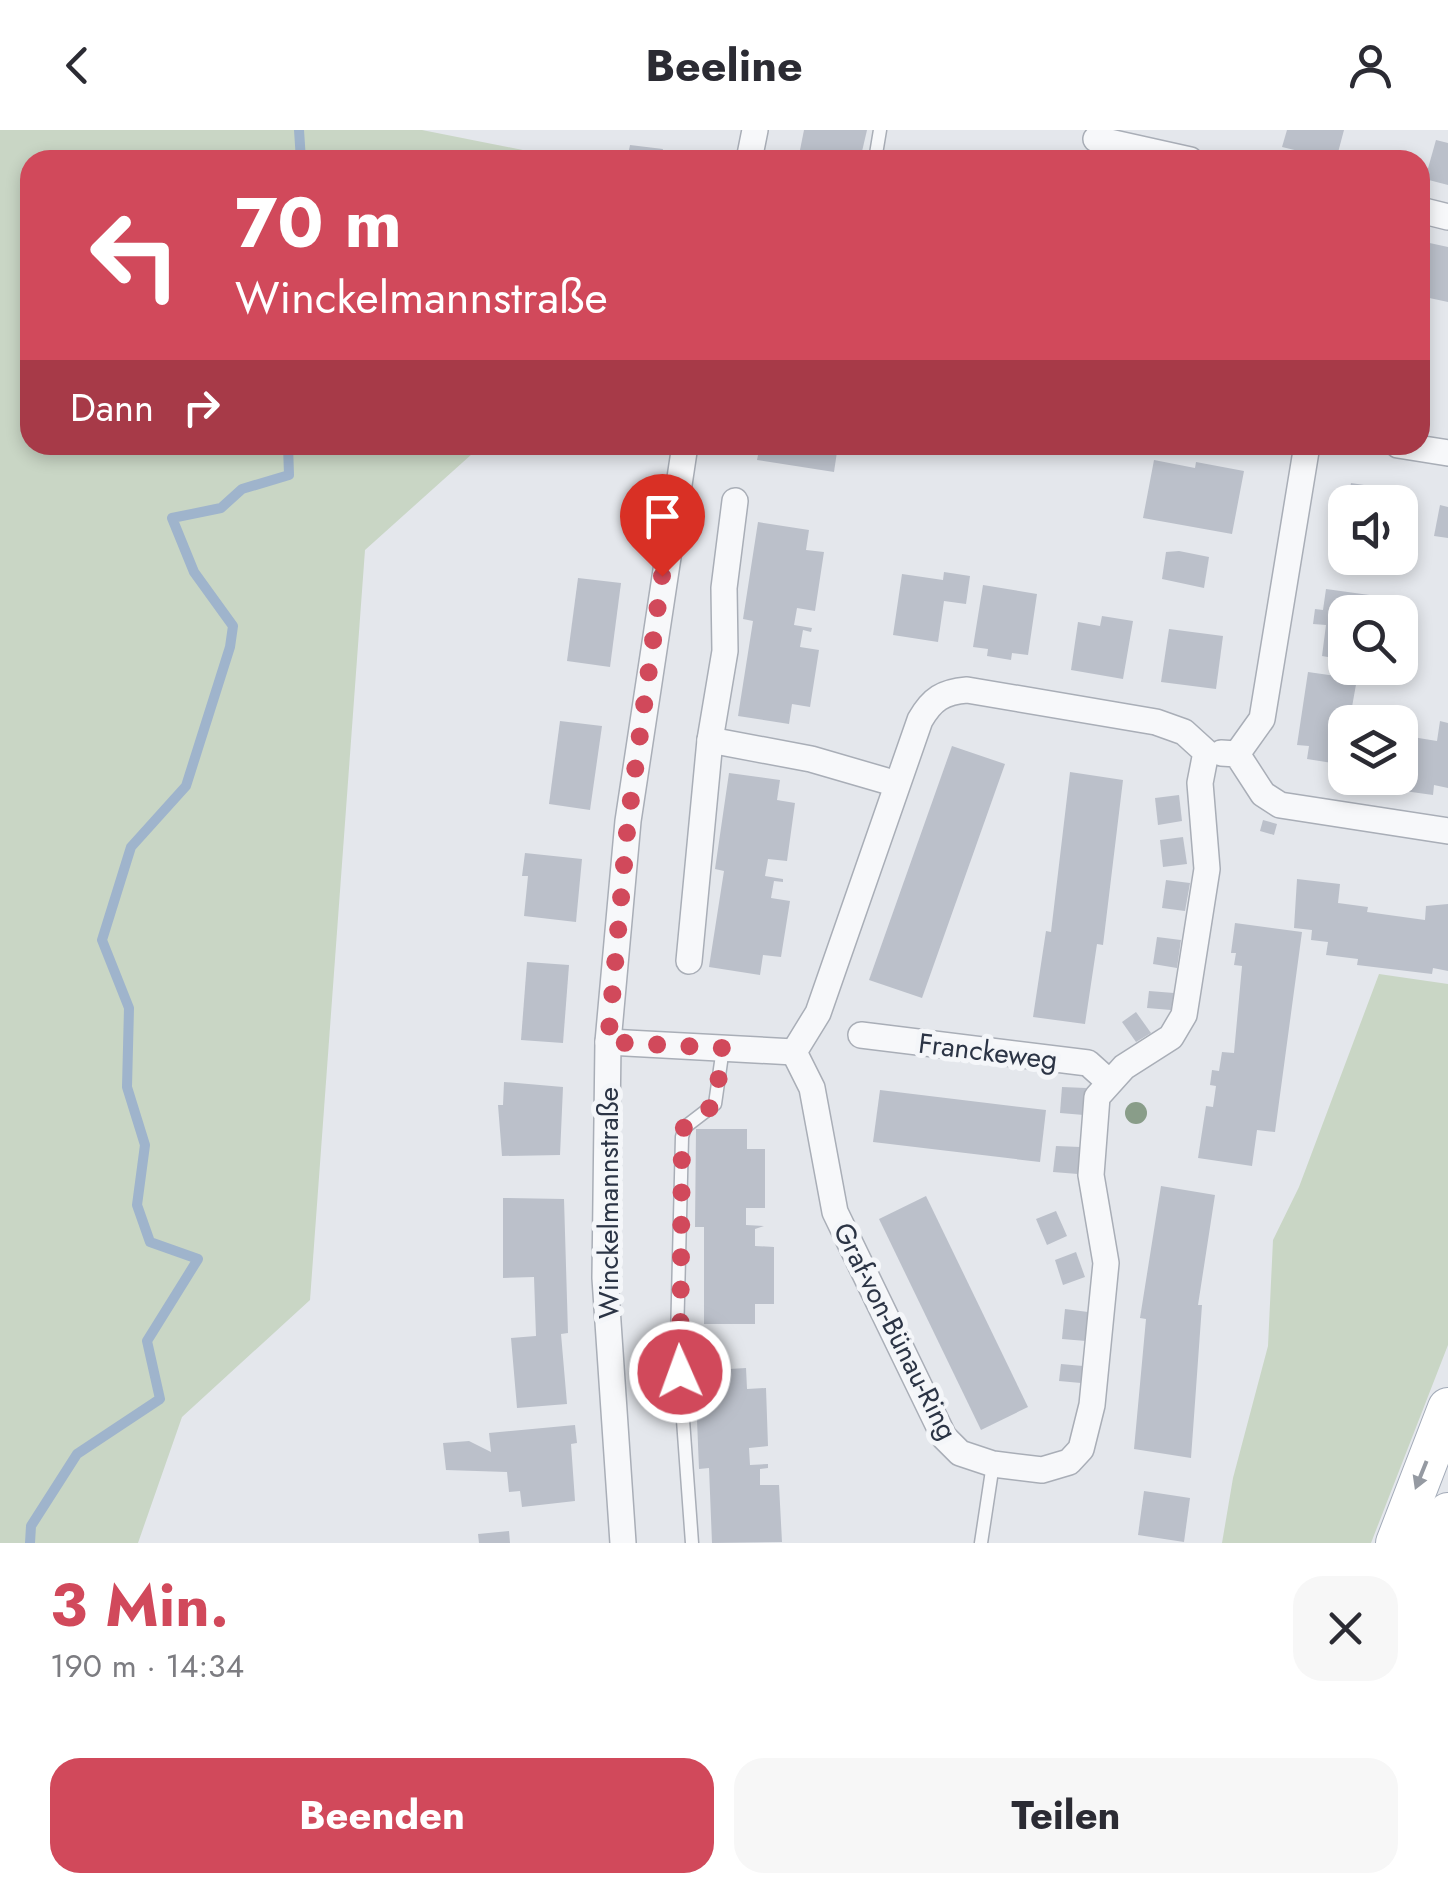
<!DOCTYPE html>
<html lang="de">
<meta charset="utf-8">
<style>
:root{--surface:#fff;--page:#f7f7f7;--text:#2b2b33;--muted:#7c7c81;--accent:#d1495b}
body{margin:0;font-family:Jost,sans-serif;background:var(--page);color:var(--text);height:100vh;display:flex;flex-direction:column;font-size:38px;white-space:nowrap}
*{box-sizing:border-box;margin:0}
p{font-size:32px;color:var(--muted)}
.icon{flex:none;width:55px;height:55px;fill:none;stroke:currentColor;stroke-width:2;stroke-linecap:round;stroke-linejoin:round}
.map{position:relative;height:1413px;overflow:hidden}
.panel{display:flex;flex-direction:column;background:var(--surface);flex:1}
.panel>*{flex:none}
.top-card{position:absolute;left:20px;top:20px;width:1410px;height:305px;border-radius:30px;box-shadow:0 5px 15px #0003;background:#d1495b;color:#fff;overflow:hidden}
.fabs{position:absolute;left:1328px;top:355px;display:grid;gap:20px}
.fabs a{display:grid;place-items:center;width:90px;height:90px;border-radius:20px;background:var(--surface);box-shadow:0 5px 15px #0003;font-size:50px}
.pin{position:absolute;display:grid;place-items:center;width:85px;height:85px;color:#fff;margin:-102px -42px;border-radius:50% 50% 50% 0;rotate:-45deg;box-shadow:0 0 10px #0007}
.pin .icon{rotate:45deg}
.me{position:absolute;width:110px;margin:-55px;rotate:358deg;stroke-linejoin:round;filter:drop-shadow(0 0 8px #0008)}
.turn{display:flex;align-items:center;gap:35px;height:210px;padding:0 50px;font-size:45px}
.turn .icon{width:130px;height:130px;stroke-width:2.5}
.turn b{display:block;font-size:70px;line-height:85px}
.then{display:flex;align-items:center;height:95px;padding:0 50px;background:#0003;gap:20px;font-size:38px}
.round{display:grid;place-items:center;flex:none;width:105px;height:105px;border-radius:30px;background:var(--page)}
.headline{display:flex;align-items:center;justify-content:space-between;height:170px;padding:0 50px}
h1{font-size:60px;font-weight:700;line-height:75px;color:var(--accent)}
.primary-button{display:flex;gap:20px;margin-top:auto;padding:20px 50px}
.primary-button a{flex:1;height:115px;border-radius:30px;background:var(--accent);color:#fff;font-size:40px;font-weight:700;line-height:115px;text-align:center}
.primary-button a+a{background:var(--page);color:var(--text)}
header{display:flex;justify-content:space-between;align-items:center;height:130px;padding:0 50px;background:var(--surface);font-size:45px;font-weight:700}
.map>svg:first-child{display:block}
</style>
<header><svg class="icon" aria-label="back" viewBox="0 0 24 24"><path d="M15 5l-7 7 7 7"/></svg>Beeline<svg class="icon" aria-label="person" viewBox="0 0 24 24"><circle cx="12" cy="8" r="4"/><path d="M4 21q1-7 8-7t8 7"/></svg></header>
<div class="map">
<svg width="1448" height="1413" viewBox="0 0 1448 1413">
<rect width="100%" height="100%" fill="#e4e7ec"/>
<g fill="#c9d6c5">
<polygon points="0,0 422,0 533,22 531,30 30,30 30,315 482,315 365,420 310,1170 182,1287 138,1413 0,1413"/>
<polygon points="1379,844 1448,854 1448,1215 1371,1413 1222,1413 1233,1348 1268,1216 1273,1110 1299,1057"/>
</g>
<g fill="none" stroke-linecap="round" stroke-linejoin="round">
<g stroke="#9fb4cc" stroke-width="10">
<polyline points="299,0 301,30"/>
<polyline points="30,1413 31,1396 77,1324 160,1269 147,1211 198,1129 150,1112 137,1075 145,1015 127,957 129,878 102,810 131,717 186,656 230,517 233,496 194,442 172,388 221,378 242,359 289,345 288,315"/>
</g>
</g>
<g fill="#bbc0ca">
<polygon points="804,0 867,0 860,30 798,30"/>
<polygon points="1287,0 1344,0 1336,30 1282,17"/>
<polygon points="1436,10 1448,13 1448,55 1425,49"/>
<polygon points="630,15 663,19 660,30 627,30"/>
<polygon points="1425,112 1448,117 1448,172 1420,166"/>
<polygon points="760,315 838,315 834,342 757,330"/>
<polygon points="1154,330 1195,338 1196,332 1244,341 1232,404 1143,388"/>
<polygon points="1351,353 1403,361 1401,372 1348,372"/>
<polygon points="1440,375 1448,377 1448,408 1434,406"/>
<polygon points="758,392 809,400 806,420 824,422 815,481 797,478 794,495 812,498 811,502 803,500 800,517 819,520 810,577 792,574 789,594 738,586 753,491 743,489"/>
<polygon points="1179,421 1209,427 1204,458 1162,449 1166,422"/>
<polygon points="944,442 970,446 966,474 944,471 938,512 893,505 902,444 943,450"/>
<polygon points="578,448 621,453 610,537 567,531"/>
<polygon points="983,455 1037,464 1028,525 1012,523 1011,530 987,526 988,519 973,517"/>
<polygon points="1326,459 1391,468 1389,482 1345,482 1345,530 1322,526 1326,495 1313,494 1315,479 1323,480"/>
<polygon points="1102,486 1133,491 1123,549 1071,540 1078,492 1100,496"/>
<polygon points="1169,499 1223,506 1216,559 1161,552"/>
<polygon points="1308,542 1357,549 1350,588 1368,592 1345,592 1345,635 1307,629 1309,616 1297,615"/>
<polygon points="560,591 602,596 590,680 549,674"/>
<polygon points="1440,591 1448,593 1448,658 1434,655 1433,665 1368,656 1369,648 1400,648 1400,605 1437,611"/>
<polygon points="952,616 1005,634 922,868 869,850"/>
<polygon points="1070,642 1123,650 1103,815 1097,814 1085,894 1033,887 1046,801 1051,802"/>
<polygon points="729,643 780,650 777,670 795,673 787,731 768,729 765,746 783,749 783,752 774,751 771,768 790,771 781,827 763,825 760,845 709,837 724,741 715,739"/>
<polygon points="1179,665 1182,691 1158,695 1155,668"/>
<polygon points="1263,690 1277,694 1274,705 1260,701"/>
<polygon points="1183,707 1187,734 1163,737 1160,710"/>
<polygon points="525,723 582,729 576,792 524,786 528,746 522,746"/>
<polygon points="1297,749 1340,754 1338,773 1368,777 1367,782 1425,790 1426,776 1448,774 1448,841 1433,838 1432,844 1357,835 1358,829 1326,825 1328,812 1311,810 1312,800 1294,798"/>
<polygon points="1166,750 1190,753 1185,781 1162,778"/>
<polygon points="1235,793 1302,802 1275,1002 1257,1000 1252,1036 1198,1028 1206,976 1213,977 1216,956 1210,955 1212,940 1219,941 1222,922 1234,923 1242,836 1234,835 1236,823 1231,823"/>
<polygon points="1157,807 1181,810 1177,838 1153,834"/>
<polygon points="527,832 569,835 563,913 521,910"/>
<polygon points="1149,861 1174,863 1171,880 1147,878"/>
<polygon points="1136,882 1151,903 1136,912 1122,892"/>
<polygon points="504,952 563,957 560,1025 502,1026 498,975 503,975"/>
<polygon points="1062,957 1086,958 1084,985 1060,983"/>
<polygon points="880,960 1046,980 1040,1032 873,1012"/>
<polygon points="696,999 747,999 747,1019 765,1019 765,1078 746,1078 746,1095 764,1096 755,1099 755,1116 774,1117 774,1174 755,1174 755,1194 704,1194 704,1097 695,1097"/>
<polygon points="1056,1016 1080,1017 1078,1044 1053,1042"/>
<polygon points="1161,1056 1215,1065 1198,1175 1202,1175 1191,1328 1134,1319 1146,1189 1140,1188"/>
<polygon points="926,1066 1028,1277 981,1300 879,1089"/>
<polygon points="503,1068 564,1069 568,1203 561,1204 567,1274 517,1278 511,1208 536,1206 534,1147 503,1148"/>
<polygon points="1056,1081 1067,1106 1047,1115 1036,1089"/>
<polygon points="1076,1122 1085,1147 1063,1155 1055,1130"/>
<polygon points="1065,1179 1088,1182 1086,1211 1062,1209"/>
<polygon points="1061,1234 1083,1236 1081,1253 1059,1251"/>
<polygon points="746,1238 747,1259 766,1258 768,1316 749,1318 750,1335 768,1334 768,1338 760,1339 760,1355 779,1355 782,1412 712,1413 709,1338 699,1339 695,1241"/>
<polygon points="575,1295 577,1313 571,1314 575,1371 522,1377 520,1361 509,1362 507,1342 446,1340 443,1313 469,1311 491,1322 489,1303"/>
<polygon points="1144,1361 1190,1368 1184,1412 1138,1405"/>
<polygon points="509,1401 510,1413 479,1413 478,1404"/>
</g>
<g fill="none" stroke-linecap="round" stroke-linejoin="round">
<defs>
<g id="service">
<polyline points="875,30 880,0"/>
<polyline points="692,1413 677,1208 682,1007 685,997 715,974 723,918"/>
<polyline points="981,1413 993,1334"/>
</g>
<g id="minor">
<polyline points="1096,9 1190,30"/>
<polyline points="749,30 755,0"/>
<polyline points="1420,80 1448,87"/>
<polyline points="1398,315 1448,323"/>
<path d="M967,560L1156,592L1184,602L1206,622L1200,653L1207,739L1184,885L1171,907L1124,937L1097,967L1091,1045L1106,1133L1092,1275L1081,1319L1069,1332L1042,1340L993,1334L960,1323L944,1307L835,1082L812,958L794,922L818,883L920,590C932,569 943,562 967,560Z"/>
<polyline points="710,610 811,629 897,654"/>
<polyline points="1221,623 1237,624 1263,664 1280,675 1448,701"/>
<polyline points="1237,624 1262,589 1307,315"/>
<polyline points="689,831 710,610 725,521 724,458 735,371"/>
<polyline points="861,905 1088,933 1108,951"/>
<polyline points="608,912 794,922"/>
<polyline points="623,1413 605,1148 608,912 628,691 685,315"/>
</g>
<g id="primary">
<polyline points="1396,1413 1448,1278"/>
<polyline points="1437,1413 1448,1383"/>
</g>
</defs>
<use href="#service" stroke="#a9aeb7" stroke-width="15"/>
<use href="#minor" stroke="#a9aeb7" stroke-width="28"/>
<use href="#primary" stroke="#a3abb8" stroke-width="42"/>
<use href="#service" stroke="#f7f8fa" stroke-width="12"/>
<use href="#minor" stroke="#f7f8fa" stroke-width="25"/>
<use href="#primary" stroke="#fff" stroke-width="40"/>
</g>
<circle fill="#899d89" cx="1136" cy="983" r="11"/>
<defs><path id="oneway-solid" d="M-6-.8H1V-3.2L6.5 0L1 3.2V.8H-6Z" transform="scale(2.5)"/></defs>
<use fill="#959aa2" href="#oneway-solid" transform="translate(1421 1345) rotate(112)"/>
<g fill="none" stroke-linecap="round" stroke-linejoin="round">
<polyline stroke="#d1495b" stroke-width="18" stroke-dasharray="0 32.4" points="662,446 628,691 608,912 723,918 715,974 684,997 682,1007 680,1242"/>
</g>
<g text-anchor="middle" stroke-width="10" stroke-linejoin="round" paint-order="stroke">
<g font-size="28" fill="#2b3445" stroke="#f4f6f9">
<text transform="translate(988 921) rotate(7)" y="10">Franckeweg</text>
<text transform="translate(608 1073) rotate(-90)" y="10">Winckelmannstraße</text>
<text transform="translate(896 1201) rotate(63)" y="10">Graf-von-Bünau-Ring</text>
</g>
</g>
</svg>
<div class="fabs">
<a><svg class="icon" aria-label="sound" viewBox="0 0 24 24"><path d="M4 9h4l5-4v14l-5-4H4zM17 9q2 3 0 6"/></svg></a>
<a><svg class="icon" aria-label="search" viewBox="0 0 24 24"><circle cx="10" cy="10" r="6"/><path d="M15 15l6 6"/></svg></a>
<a><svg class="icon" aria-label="layers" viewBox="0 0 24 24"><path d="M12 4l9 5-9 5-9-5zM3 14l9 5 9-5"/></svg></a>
</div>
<div class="pin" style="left:662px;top:446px;background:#d93025"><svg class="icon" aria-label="arrive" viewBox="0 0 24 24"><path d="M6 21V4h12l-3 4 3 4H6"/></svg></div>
<svg class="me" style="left:680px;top:1242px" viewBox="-20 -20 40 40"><circle r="17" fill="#d1495b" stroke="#fff" stroke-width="3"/><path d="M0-11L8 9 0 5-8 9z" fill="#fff"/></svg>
<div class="top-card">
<div class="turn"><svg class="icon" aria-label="left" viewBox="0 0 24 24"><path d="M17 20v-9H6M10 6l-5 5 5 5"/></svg><div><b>70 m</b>Winckelmannstraße</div></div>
<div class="then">Dann<svg class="icon" aria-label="right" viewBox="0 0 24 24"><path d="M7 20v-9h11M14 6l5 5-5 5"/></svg></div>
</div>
</div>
<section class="panel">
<div class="headline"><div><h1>3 Min.</h1><p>190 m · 14:34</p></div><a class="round"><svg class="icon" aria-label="close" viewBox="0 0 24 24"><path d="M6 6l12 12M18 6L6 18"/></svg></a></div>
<div class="primary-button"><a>Beenden</a><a>Teilen</a></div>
</section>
